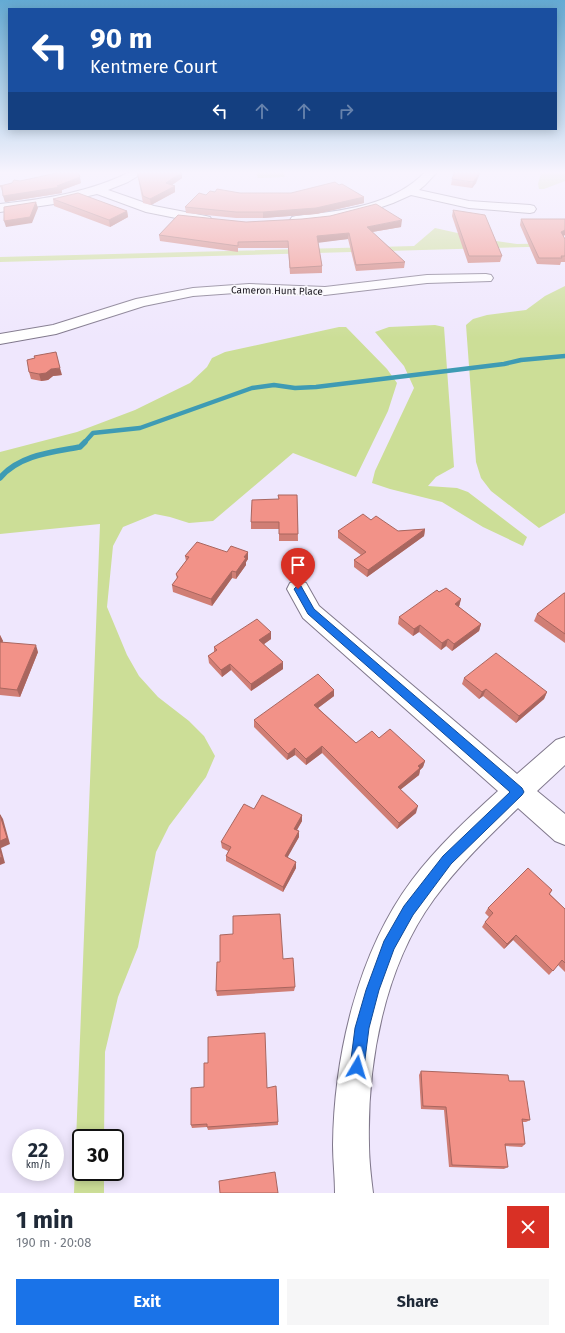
<!DOCTYPE html>
<meta charset="utf-8">
<style>
:root{--surface:#fff;--page:#f6f6f7;--text:#1f2937;--muted:#747a83;--accent:#1a73e8}
body{margin:0;font-family:"Fira Sans",sans-serif;background:var(--page);color:var(--text);height:100vh;display:flex;flex-direction:column;font-size:15px;white-space:nowrap}
*{box-sizing:border-box;margin:0}
p{font-size:13px;color:var(--muted)}
.icon{flex:none;width:22px;height:22px;fill:none;stroke:currentColor;stroke-width:2;stroke-linecap:round;stroke-linejoin:round}
.map{position:relative;height:1193px;overflow:hidden}
.side{display:flex;flex-direction:column;background:var(--surface);flex:1}
.side>*{flex:none}
.top-card{position:absolute;left:8px;top:8px;width:549px;height:122px;border-radius:0px;box-shadow:0 2px 10px #0003;background:#1a4fa0;color:#fff;overflow:hidden}
.speed{position:absolute;left:12px;top:1129px;display:flex;gap:8px;font-size:20px;font-weight:700;text-align:center}
.speed>*{display:grid;place-content:center;width:52px;height:52px;border-radius:50%;background:var(--surface);box-shadow:0 2px 10px #0003;line-height:1}
.speed small{font-size:10px;font-weight:400}
.speed .limit{border:2px solid #111;border-radius:6px;background:#fff;color:#111}
.pin{position:absolute;display:grid;place-items:center;width:34px;height:34px;color:#fff;margin:-41px -17px;border-radius:50% 50% 50% 0;rotate:-45deg;box-shadow:0 0 4px #0007}
.pin .icon{rotate:45deg}
.me{position:absolute;width:44px;margin:-22px;rotate:7deg;stroke-linejoin:round;filter:drop-shadow(0 0 3px #0008)}
.turn{display:flex;align-items:center;gap:14px;height:84px;padding:0 16px;font-size:18px}
.turn .icon{width:52px;height:52px;stroke-width:2.5}
.turn b{display:block;font-size:28px;line-height:34px}
.lanes{display:flex;align-items:center;height:38px;padding:0 16px;background:#0003;justify-content:center;gap:20px;direction:ltr}
.lanes .off{opacity:.35}
.round{display:grid;place-items:center;flex:none;width:42px;height:42px;border-radius:0px;background:var(--page)}
.head{display:flex;align-items:center;justify-content:space-between;height:68px;padding:0 16px}
h1{font-size:24px;font-weight:700;line-height:30px}
.cta{display:flex;gap:8px;margin-top:auto;padding:8px 16px}
.cta a{flex:1;height:46px;border-radius:0px;background:var(--accent);color:#fff;font-size:16px;font-weight:700;line-height:46px;text-align:center}
.cta a+a{background:var(--page);color:var(--text)}
.map>svg:first-child{display:block}
</style>
<div class="map">
<svg width="565" height="1193" viewBox="0 0 565 1193">
<rect width="100%" height="100%" fill="#efe7fd"/>
<g fill="#ccde97">
<polygon points="283,171 285,177 258,178 256,172"/>
<polygon points="537,171 565,171 565,181 544,189 539,189 538,184 541,173"/>
<polygon points="435,228 489,240 517,244 565,243 565,246 0,262 0,257 414,246"/>
<polygon points="565,286 565,513 539,528 491,491 481,478 476,462 466,325 473,319 487,315 526,310 545,296"/>
<polygon points="435,325 444,327 454,467 436,477 428,486 457,488 468,492 527,537 523,546 483,527 442,502 390,489 372,483 375,471 414,388 404,366 375,332 389,327"/>
<polygon points="339,327 346,327 387,369 397,383 388,411 356,477 293,453 213,521 189,523 170,517 155,514 123,527 113,546 107,607 127,655 139,676 158,697 189,721 204,736 215,756 206,777 169,826 156,852 138,947 118,997 105,1052 104,1138 81,1138 81,1172 104,1172 104,1193 74,1193 100,524 0,534 0,452 77,432 135,410 190,383 207,367 212,358 225,352"/>
</g>
<g fill="none" stroke-linecap="round" stroke-linejoin="round">
<polyline stroke="#3e9bb4" stroke-width="4.5" points="84,443 93,433 140,428 252,388 274,385 295,388 316,387 504,364 521,360 565,356"/>
<path stroke="#3e9bb4" stroke-width="5.5" d="M0,478C19,455 53,452 80,447L85,442"/>
<defs>
<g id="minor">
<path d="M132,171H146L128,182L108,190L154,206L206,216L210,217L212,220L210,223L206,224L146,212L97,194L54,204L0,212V204C46,199 91,192 132,171Z"/>
<path d="M426,171H438L425,185L419,190L469,201L530,205L534,206L536,209L534,212L530,213L469,208L411,195L393,203L370,211L330,219L296,224L292,223L290,220L292,217L296,216C341,211 394,206 426,171Z"/>
<polygon points="486,274 491,275 493,278 491,281 427,283 325,295 249,292 193,296 144,306 56,334 0,344 0,334 53,325 136,299 193,288 249,284 325,287 427,275"/>
<path d="M298,581L306,583L319,606L517,774L556,740L565,737V765L537,791L565,814V845L555,841L518,808C488,837 458,866 434,899C384,967 367,1063 369,1145C369,1161 371,1177 373,1193H335C335,1177 333,1161 333,1145C334,1055 358,952 412,880C437,847 468,818 498,791L303,618L287,589L290,583Z"/>
</g>
</defs>
<use href="#minor" stroke="#80788c" stroke-width="2"/>
<use href="#minor" fill="#fff" fill-rule="evenodd"/>
</g>
<g fill="#d07e75">
<polygon points="137,172 182,178 172,185 175,192 151,205 143,203"/>
<polygon points="452,179 476,183 472,188 451,185"/>
<polygon points="20,181 81,183 62,190 62,193 5,202 3,192 2,191 0,186"/>
<polygon points="215,192 240,193 364,197 364,203 316,214 263,218 236,218 186,213 185,207 206,195"/>
<polygon points="53,199 127,211 128,217 110,227 54,206"/>
<polygon points="453,210 502,256 500,262 468,263 452,216"/>
<polygon points="521,219 565,219 565,235 563,236 565,239 565,262 561,262 560,265 537,264 520,225"/>
<polygon points="246,222 401,227 372,232 405,262 404,268 356,271 348,239 318,242 322,266 322,273 290,274 288,248 238,248 238,252 160,241 159,235"/>
<polygon points="29,372 62,375 53,376 48,380 41,381 31,379"/>
<polygon points="297,495 298,541 279,541 279,529 251,529 251,522 279,499"/>
<polygon points="371,520 398,531 425,529 424,536 367,577 354,567 354,560 361,555 338,538 338,531"/>
<polygon points="227,552 248,552 248,559 246,562 246,565 236,579 232,578 212,606 173,592 172,585 177,579 176,574 186,561 185,556"/>
<polygon points="439,592 461,599 459,607 481,624 479,631 452,651 446,646 441,650 419,632 413,636 398,624 399,617"/>
<polygon points="565,593 565,643 534,621 537,614"/>
<polygon points="271,632 271,639 264,644 283,669 251,691 231,670 222,677 209,663 208,656 214,652 214,647"/>
<polygon points="0,635 3,641 2,642 38,652 20,697 0,695"/>
<polygon points="464,678 547,692 544,699 516,723 483,696 479,699 462,684"/>
<polygon points="334,690 334,696 318,708 356,743 379,738 425,761 423,767 420,770 419,775 400,790 416,813 397,829 322,753 306,765 295,755 287,760 254,727 254,720"/>
<polygon points="254,809 302,815 302,821 297,830 299,837 287,857 296,862 296,868 283,892 226,861 226,856 228,851 222,848 221,842"/>
<polygon points="552,890 550,894 565,909 565,972 558,965 549,975 513,940 504,949 482,927 485,922 489,917 485,913 488,908"/>
<polygon points="283,959 295,987 294,991 217,996 216,991"/>
<polygon points="421,1071 509,1081 530,1120 526,1122 523,1122 525,1144 522,1147 505,1146 508,1167 504,1169 449,1167 444,1110 421,1109 419,1075"/>
<polygon points="267,1088 278,1122 278,1125 208,1130 207,1127 192,1128 191,1125"/>
</g>
<g fill="#a9665f">
<polygon points="480,171 481,171 476,183 472,188 473,182"/>
<polygon points="182,172 182,178 166,189 166,183"/>
<polygon points="80,177 81,183 62,190 62,193 5,202 3,196 57,186"/>
<polygon points="175,186 175,192 151,205 150,199"/>
<polygon points="364,197 364,203 316,214 263,218 263,212"/>
<polygon points="36,202 38,208 32,223 6,227 4,221"/>
<polygon points="127,211 128,217 110,227 109,220"/>
<polygon points="402,220 401,227 366,233 367,227"/>
<polygon points="565,230 565,235 559,238 561,232"/>
<polygon points="349,233 348,239 317,243 317,236"/>
<polygon points="60,368 62,375 53,376 48,380 41,381 39,374 51,369"/>
<polygon points="425,529 424,536 367,577 368,570"/>
<polygon points="248,552 248,559 246,562 246,565 236,579 236,572 244,557"/>
<polygon points="232,571 232,578 212,606 211,599"/>
<polygon points="461,599 459,606 453,611 455,604"/>
<polygon points="481,624 479,631 452,651 454,644"/>
<polygon points="420,625 419,632 413,636 414,629"/>
<polygon points="271,632 271,639 260,647 259,640"/>
<polygon points="0,635 3,641 0,647"/>
<polygon points="448,639 446,646 441,650 442,643"/>
<polygon points="36,645 38,652 20,697 17,690"/>
<polygon points="283,662 283,669 251,691 251,684"/>
<polygon points="230,664 231,670 222,677 221,670"/>
<polygon points="486,689 483,696 479,699 482,692"/>
<polygon points="334,690 334,696 314,711 314,705"/>
<polygon points="547,692 544,699 516,723 519,716"/>
<polygon points="322,746 322,753 306,765 306,759"/>
<polygon points="295,748 295,755 287,760 288,754"/>
<polygon points="425,761 423,767 420,770 419,775 396,793 398,787 418,766"/>
<polygon points="418,806 416,813 397,829 399,823"/>
<polygon points="0,814 3,819 10,844 1,848 5,863 0,865"/>
<polygon points="302,815 302,821 294,835 294,829"/>
<polygon points="299,831 299,837 285,862 285,856"/>
<polygon points="296,862 296,868 283,892 283,887"/>
<polygon points="516,935 513,940 504,949 507,944"/>
</g>
<g fill="#f29288" stroke="#a9665f">
<polygon points="66,171 78,171 80,177 57,186 61,187 3,196 2,186 0,186 12,183 14,180 20,181"/>
<polygon points="139,171 172,171 182,172 166,183 175,186 150,199 143,196 137,172"/>
<polygon points="455,171 480,171 477,177 473,182 452,179"/>
<polygon points="335,182 339,185 342,184 364,197 316,208 263,212 236,212 185,207 199,193 206,195 210,191 215,192 217,189 240,193 291,193"/>
<polygon points="78,193 127,211 109,220 53,199"/>
<polygon points="36,202 30,217 4,221 4,207"/>
<polygon points="376,204 402,220 367,227 405,262 356,265 349,233 317,236 322,266 290,268 288,241 238,242 238,246 159,235 178,215 246,222 302,219 330,216"/>
<polygon points="453,210 485,215 502,256 469,256"/>
<polygon points="521,219 565,219 565,230 561,232 565,239 565,256 561,256 562,258 539,258"/>
<polygon points="56,352 60,368 51,369 46,373 39,374 29,372 27,360 35,358 34,356"/>
<polygon points="278,495 297,495 298,534 279,534 279,522 251,522 252,500 279,499"/>
<polygon points="363,514 371,520 376,516 398,531 425,529 368,570 354,560 366,552 338,531"/>
<polygon points="197,542 227,552 231,546 248,552 244,557 246,558 236,572 232,571 211,599 172,585 178,577 176,574 189,557 185,556"/>
<polygon points="446,588 461,599 455,604 481,624 454,644 448,639 442,643 420,625 414,629 399,617 437,590 439,592"/>
<polygon points="564,593 565,593 565,634 537,614"/>
<polygon points="257,619 271,632 259,640 283,662 251,684 230,664 221,670 208,656 217,650 214,647"/>
<polygon points="0,642 36,645 17,690 0,688"/>
<polygon points="496,653 547,692 519,716 486,689 482,692 464,678"/>
<polygon points="318,674 334,690 314,705 356,743 372,731 379,738 390,729 425,761 418,766 420,768 398,787 418,806 399,823 322,746 306,759 295,748 288,754 254,720"/>
<polygon points="262,795 302,815 294,829 299,831 285,856 296,862 283,887 226,856 231,847 221,842 244,804 254,809"/>
<polygon points="0,815 7,838 0,841"/>
<polygon points="0,850 2,857 0,858"/>
<polygon points="528,868 552,890 549,894 565,909 565,963 562,960 553,971 516,935 507,944 485,922 493,913 488,908"/>
<polygon points="280,914 283,959 293,958 295,987 216,991 217,962 220,962 220,935 233,934 233,916"/>
<polygon points="265,1033 267,1088 276,1086 278,1122 207,1127 207,1124 191,1125 191,1088 204,1087 204,1063 208,1063 208,1037"/>
<polygon points="421,1071 508,1075 509,1081 524,1081 530,1120 522,1119 525,1144 505,1144 508,1167 452,1165 446,1107 423,1106"/>
<polygon points="275,1172 278,1193 220,1193 219,1181"/>
</g>
<linearGradient id="sky" x2="0" y2="1"><stop stop-color="#64aad3"/><stop offset="0.51" stop-color="#f8f4fe"/><stop offset="1" stop-color="#f8f4fe" stop-opacity="0"/></linearGradient>
<rect width="565" height="338" fill="url(#sky)"/>
<polygon fill="#1a73e8" stroke="#114b97" points="298,585 301,586 314,609 522,788 524,792 522,795 451,864 413,915 394,949 379,990 369,1028 364,1067 362,1072 357,1074 352,1072 350,1067 355,1028 366,990 384,941 404,906 443,856 510,792 308,614 294,589"/>
<g text-anchor="middle" stroke-width="3.5" stroke-linejoin="round" paint-order="stroke">
<g font-size="10" fill="#17141c" stroke="#f9f7fc">
<text transform="translate(277 290) rotate(1)" y="4">Cameron Hunt Place</text>
</g>
</g>
</svg>
<div class="speed"><div>22<small>km/h</small></div><div class="limit">30</div></div>
<div class="pin" style="left:298px;top:589px;background:#d93025"><svg class="icon" aria-label="arrive" viewBox="0 0 24 24"><path d="M6 21V4h12l-3 4 3 4H6"/></svg></div>
<svg class="me" style="left:357px;top:1067px" viewBox="-20 -20 40 40"><path d="M0-17L14 15 0 8-14 15z" fill="#1a73e8" stroke="#fff" stroke-width="4"/></svg>
<div class="top-card">
<div class="turn"><svg class="icon" aria-label="left" viewBox="0 0 24 24"><path d="M17 20v-9H6M10 6l-5 5 5 5"/></svg><div><b>90 m</b>Kentmere Court</div></div>
<div class="lanes"><svg class="icon" aria-label="left" viewBox="0 0 24 24"><path d="M17 20v-9H6M10 6l-5 5 5 5"/></svg><svg class="icon off" aria-label="ahead" viewBox="0 0 24 24"><path d="M12 20V5M6 11l6-6 6 6"/></svg><svg class="icon off" aria-label="ahead" viewBox="0 0 24 24"><path d="M12 20V5M6 11l6-6 6 6"/></svg><svg class="icon off" aria-label="right" viewBox="0 0 24 24"><path d="M7 20v-9h11M14 6l5 5-5 5"/></svg></div>
</div>
</div>
<section class="side">
<div class="head"><div><h1>1 min</h1><p>190 m · 20:08</p></div><a class="round" style="background:#d93025;color:#fff"><svg class="icon" aria-label="close" viewBox="0 0 24 24"><path d="M6 6l12 12M18 6L6 18"/></svg></a></div>
<div class="cta"><a>Exit</a><a>Share</a></div>
</section>
